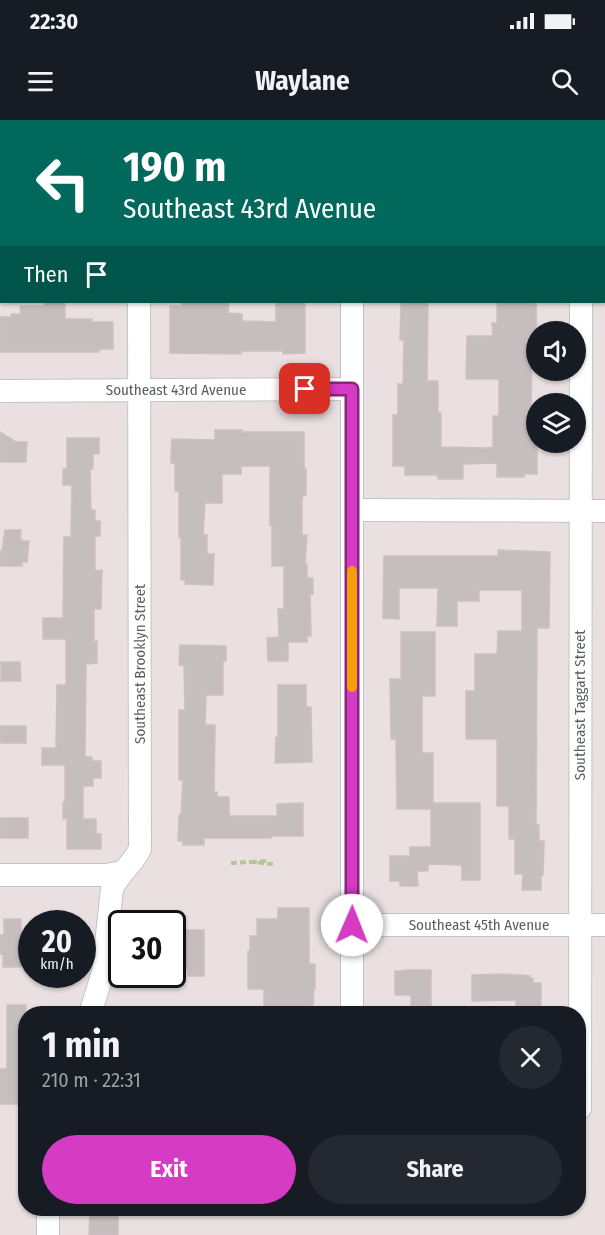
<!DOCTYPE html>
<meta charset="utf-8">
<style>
:root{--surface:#171b24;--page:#242831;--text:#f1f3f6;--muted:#9ea1a6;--accent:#d53bc3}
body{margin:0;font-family:"Fira Sans Condensed",sans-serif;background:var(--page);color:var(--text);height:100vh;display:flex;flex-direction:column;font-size:22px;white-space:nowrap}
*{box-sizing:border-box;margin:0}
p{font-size:20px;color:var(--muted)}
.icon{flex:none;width:33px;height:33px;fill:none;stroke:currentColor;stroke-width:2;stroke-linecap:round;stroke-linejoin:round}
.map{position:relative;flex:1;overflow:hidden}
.sheet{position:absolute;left:18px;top:886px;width:568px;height:210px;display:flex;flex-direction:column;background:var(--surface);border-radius:24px;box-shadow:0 2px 4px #0004}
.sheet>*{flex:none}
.guide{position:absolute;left:0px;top:0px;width:606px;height:183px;box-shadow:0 2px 4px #0004;background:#00695c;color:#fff;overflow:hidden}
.fabs{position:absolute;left:526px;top:201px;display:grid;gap:12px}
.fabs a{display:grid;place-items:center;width:60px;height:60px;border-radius:50%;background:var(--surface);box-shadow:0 2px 4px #0004;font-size:30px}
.speed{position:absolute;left:18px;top:790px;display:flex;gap:12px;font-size:30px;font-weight:700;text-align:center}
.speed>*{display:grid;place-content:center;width:78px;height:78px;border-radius:50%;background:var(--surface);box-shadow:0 2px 4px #0004;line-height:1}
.speed small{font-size:15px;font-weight:400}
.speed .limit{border:3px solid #111;border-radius:9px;background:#fff;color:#111}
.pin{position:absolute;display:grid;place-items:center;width:51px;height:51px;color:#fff;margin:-26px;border-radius:12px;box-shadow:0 3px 9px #0006}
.me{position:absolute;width:66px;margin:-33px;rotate:1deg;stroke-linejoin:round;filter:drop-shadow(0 0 4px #0008)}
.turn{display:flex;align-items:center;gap:21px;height:126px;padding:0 24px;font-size:27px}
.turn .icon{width:78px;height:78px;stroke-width:2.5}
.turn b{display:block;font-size:42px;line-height:51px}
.then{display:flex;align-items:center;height:57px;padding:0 24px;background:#0003;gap:12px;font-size:22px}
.round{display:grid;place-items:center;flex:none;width:63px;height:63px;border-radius:32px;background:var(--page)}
.headline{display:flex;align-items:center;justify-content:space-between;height:102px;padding:0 24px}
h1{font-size:36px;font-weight:700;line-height:45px}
.cta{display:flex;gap:12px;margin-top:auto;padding:12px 24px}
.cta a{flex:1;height:69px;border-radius:36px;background:var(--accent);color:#fff;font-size:24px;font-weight:700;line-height:69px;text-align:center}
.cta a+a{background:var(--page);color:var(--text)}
.status{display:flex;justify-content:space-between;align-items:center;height:42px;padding:0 30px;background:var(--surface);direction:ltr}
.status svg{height:16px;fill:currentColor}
header{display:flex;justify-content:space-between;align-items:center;height:78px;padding:0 24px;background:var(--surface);font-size:27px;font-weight:700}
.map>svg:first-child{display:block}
</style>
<div class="status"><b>22:30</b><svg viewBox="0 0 49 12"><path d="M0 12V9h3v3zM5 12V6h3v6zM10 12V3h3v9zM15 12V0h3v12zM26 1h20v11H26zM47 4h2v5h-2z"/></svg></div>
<header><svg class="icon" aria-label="menu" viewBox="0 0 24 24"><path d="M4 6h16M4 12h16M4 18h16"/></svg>Waylane<svg class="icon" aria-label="search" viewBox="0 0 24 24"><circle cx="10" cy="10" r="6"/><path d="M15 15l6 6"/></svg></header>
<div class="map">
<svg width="605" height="1115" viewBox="0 0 605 1115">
<rect width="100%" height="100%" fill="#eae0e2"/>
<g fill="#c6bdbf" stroke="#cebfc3" stroke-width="1.5">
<polygon points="44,182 65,182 65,199 92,199 92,202 113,202 113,229 99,229 99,232 0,232 0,197 11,197 11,194 21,194 20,186 44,186"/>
<polygon points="182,182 229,182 228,193 242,194 242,201 276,202 276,182 305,182 305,233 283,234 283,231 241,231 241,234 170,233 170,186 182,186"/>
<polygon points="401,182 428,182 427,261 438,261 438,293 441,293 441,327 487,328 493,327 493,296 499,296 499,259 466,259 467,216 493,216 492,203 497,203 497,182 536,182 537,233 532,234 531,288 537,288 537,354 524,354 524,357 497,357 497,343 463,344 463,359 438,359 438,355 405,355 405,346 393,346 393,295 398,295 398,264 403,264 404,220 400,220"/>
<polygon points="215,310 242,310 242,312 304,312 304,349 306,349 306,375 303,375 302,382 302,415 307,415 305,444 307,444 307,458 313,458 313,474 310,474 311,516 307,516 307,522 288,522 288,541 268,541 267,518 279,517 278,489 284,489 284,446 272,446 272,405 270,405 270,346 241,346 241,354 222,354 222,383 205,383 203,415 207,415 207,434 214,434 213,465 185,464 185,460 181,460 181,417 179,417 179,371 175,371 175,343 171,343 171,333 172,319 215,320"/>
<polygon points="0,312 16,322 27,322 26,342 0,342"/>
<polygon points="67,318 99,318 99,334 93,334 93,349 90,349 91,390 95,390 95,401 100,401 100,416 95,416 95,451 102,450 101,489 94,489 94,522 97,521 97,543 86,544 85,637 92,637 92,641 101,641 101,658 93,658 93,666 83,666 83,699 96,699 96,714 101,714 101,729 67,729 67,698 63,699 63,682 65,682 65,645 42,645 42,628 56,628 57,565 66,565 66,519 43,519 43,498 63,498 64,417 71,417 72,365 63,365 63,349 67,349"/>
<polygon points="5,410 21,410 20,419 22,419 22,421 29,421 27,442 22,442 22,446 0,446 0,431 2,431"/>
<polygon points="498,430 550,432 549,508 537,508 536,705 539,705 539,721 544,721 543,755 541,755 541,770 522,770 523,754 515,754 515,719 509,719 509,686 497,686 497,619 466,619 466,571 475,571 475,534 497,534 498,511 522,511 522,470 479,470 479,481 457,481 457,506 437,506 438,468 399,468 399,499 383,498 384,436 498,436"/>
<polygon points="401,512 435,512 435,576 422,576 422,633 433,633 433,683 480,683 480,760 462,760 462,745 428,744 428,751 417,751 418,766 400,766 400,761 390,761 390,736 410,736 410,727 431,727 431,689 397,689 396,619 391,619 390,559 401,559"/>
<polygon points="180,525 226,526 226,541 223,541 223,575 206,575 205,605 215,605 214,672 217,672 217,677 229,677 229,696 277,696 277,684 303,683 303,716 271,716 271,718 204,718 204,725 183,725 183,721 178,721 179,695 181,695 183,660 179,660 179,590 185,590 184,545 179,545"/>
<polygon points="1,542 20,542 21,561 1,561"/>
<polygon points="278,565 306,565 306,587 311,587 312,642 275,643 276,617 278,617"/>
<rect x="0" y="606" width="26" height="17"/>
<rect x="0" y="698" width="28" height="20"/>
<polygon points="278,788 309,788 309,844 315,844 315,869 314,869 313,885 310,886 309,894 284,894 284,891 264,891 264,869 248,869 248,831 250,831 250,816 257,816 257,799 278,799"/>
<polygon points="4,799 21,799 21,847 3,847 3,834 0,834 0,815 4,815"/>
<polygon points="174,810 204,810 204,856 188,856 188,849 173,849"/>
<polygon points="404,850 431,850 431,886 411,885 411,875 395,875 395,851 404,851"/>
<polygon points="503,854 530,856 530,858 533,858 533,863 541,863 541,887 516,887 516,880 472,881 472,855"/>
<polygon points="7,885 26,885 26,939 22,939 22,984 0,984 0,949 7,949"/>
<polygon points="90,1089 118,1089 118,1115 89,1115"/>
</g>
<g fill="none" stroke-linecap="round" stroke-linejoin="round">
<defs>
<g id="minor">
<polyline points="129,0 129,2"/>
<polyline points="580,0 580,2"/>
<polyline points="353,2 353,0"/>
<polyline points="0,271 352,269"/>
<polyline points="352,390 605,391"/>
<polyline points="0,755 105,755 123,752"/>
<polyline points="352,805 605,805"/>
<path d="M90,894L103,852L112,769C119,753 133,744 140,729L139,182"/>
<polyline points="352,894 352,182"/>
<polyline points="579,988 580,988 581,182"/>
<polyline points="48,1089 48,1115"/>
</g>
</defs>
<use href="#minor" stroke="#bfc5c3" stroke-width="24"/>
<g stroke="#b8c59c" stroke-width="4" stroke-dasharray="6 3" stroke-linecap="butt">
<polyline points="251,742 268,741"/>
<polyline points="231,743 251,742 273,744"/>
</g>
<use href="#minor" stroke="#fff" stroke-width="22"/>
</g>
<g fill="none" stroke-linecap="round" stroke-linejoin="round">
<defs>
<polyline id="route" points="305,269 352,269 352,805"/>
</defs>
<use href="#route" stroke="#8a267f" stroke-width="15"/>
<use href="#route" stroke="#d53bc3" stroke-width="10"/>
<polyline stroke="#f59e0b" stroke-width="10" points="352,451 352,567"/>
</g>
<g text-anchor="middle" stroke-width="4.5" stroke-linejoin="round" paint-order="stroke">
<g font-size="15" fill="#595f5d" stroke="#fff">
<text x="176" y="275">Southeast 43rd Avenue</text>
<text transform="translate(140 544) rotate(-90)" y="5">Southeast Brooklyn Street</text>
<text transform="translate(580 585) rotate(-90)" y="5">Southeast Taggart Street</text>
<text x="479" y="810">Southeast 45th Avenue</text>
</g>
</g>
</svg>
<div class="fabs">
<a><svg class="icon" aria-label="sound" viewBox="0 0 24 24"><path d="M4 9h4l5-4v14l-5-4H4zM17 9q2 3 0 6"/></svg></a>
<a><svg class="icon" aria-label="layers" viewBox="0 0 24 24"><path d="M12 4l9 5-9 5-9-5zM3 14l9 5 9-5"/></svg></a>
</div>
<div class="speed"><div>20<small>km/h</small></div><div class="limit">30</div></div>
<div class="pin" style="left:305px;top:269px;background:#d93025"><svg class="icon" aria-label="arrive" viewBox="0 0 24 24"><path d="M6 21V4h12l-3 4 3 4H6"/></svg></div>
<svg class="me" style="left:352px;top:805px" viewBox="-20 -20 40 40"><circle r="19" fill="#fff"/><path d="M0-13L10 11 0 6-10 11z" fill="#d53bc3"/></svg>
<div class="guide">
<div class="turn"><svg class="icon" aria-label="left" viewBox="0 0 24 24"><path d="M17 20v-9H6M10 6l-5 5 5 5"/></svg><div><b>190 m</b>Southeast 43rd Avenue</div></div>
<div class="then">Then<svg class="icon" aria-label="arrive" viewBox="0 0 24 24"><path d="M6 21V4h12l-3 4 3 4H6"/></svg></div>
</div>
<section class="sheet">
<div class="headline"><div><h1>1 min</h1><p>210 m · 22:31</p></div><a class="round"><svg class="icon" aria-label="close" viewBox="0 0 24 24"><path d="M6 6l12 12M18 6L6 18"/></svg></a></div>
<div class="cta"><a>Exit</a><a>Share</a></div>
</section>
</div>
